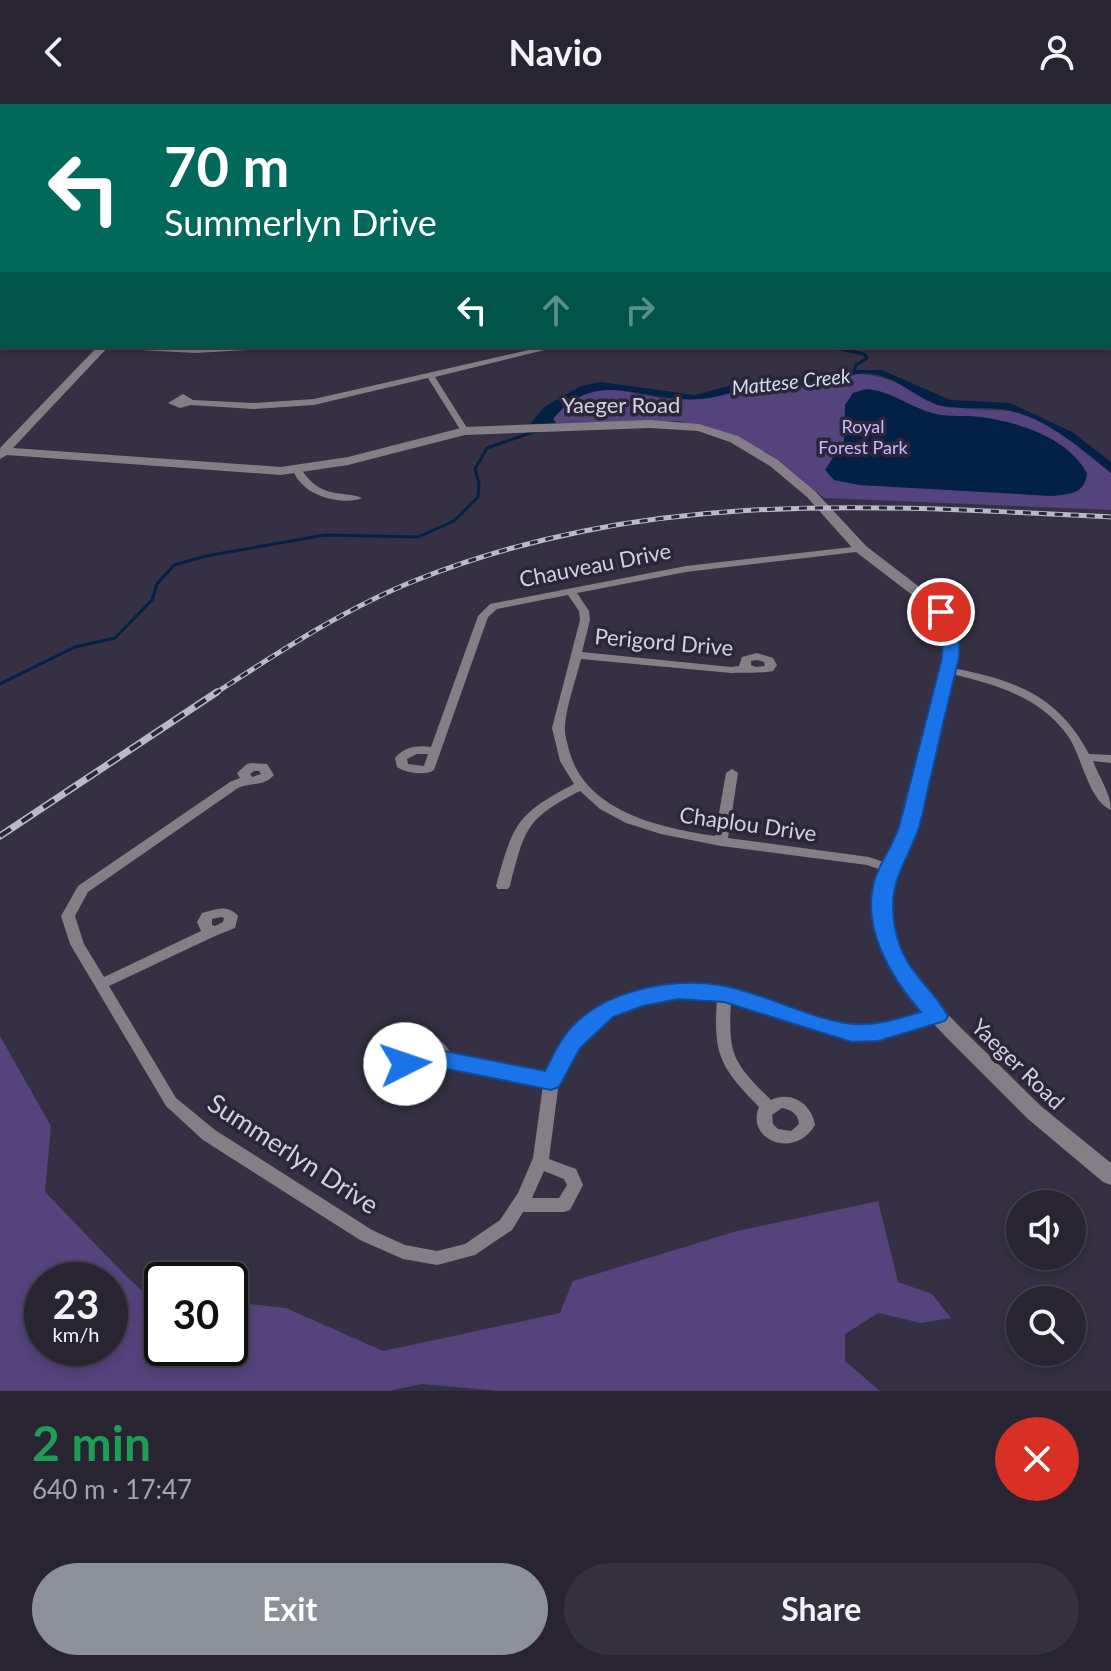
<!DOCTYPE html>
<meta charset="utf-8">
<style>
:root{--surface:#282432;--page:#34303e;--text:#f1f3f6;--muted:#a5a4ac;--line:#44414d;--accent:#8c9099}
body{margin:0;font-family:Lato,sans-serif;background:var(--page);color:var(--text);height:100vh;display:flex;flex-direction:column;font-size:30px;white-space:nowrap}
*{box-sizing:border-box;margin:0}
p{font-size:26px;color:var(--muted)}
.icon{flex:none;width:44px;height:44px;fill:none;stroke:currentColor;stroke-width:2;stroke-linecap:round;stroke-linejoin:round}
.map{position:relative;height:1287px;overflow:hidden}
.side{display:flex;flex-direction:column;background:var(--surface);flex:1}
.side>*{flex:none}
.hud{position:absolute;left:0px;top:0px;width:1112px;height:244px;box-shadow:0 4px 12px #0003,0 0 0 2px var(--line);background:#00695c;color:#fff;overflow:hidden}
.tools{position:absolute;left:1006px;top:1086px;display:grid;gap:16px}
.tools a{display:grid;place-items:center;width:80px;height:80px;border-radius:50%;background:var(--surface);box-shadow:0 4px 12px #0003,0 0 0 2px var(--line);font-size:40px}
.speed{position:absolute;left:24px;top:1158px;display:flex;gap:16px;font-size:40px;font-weight:700;text-align:center}
.speed>*{display:grid;place-content:center;width:104px;height:104px;border-radius:50%;background:var(--surface);box-shadow:0 4px 12px #0003,0 0 0 2px var(--line);line-height:1}
.speed small{font-size:20px;font-weight:400}
.speed .limit{border:4px solid #111;border-radius:12px;background:#fff;color:#111}
.pin{position:absolute;display:grid;place-items:center;width:68px;height:68px;color:#fff;margin:-34px;border:4px solid #fff;border-radius:50%;box-shadow:0 2px 8px #0007}
.me{position:absolute;width:88px;margin:-44px;rotate:86deg;stroke-linejoin:round;filter:drop-shadow(0 0 6px #0008)}
.turn{display:flex;align-items:center;gap:28px;height:168px;padding:0 32px;font-size:36px}
.turn .icon{width:104px;height:104px;stroke-width:2.5}
.turn b{display:block;font-size:56px;line-height:68px}
.lanes{display:flex;align-items:center;height:76px;padding:0 32px;background:#0003;justify-content:center;gap:40px;direction:ltr}
.lanes .off{opacity:.35}
.round{display:grid;place-items:center;flex:none;width:84px;height:84px;border-radius:42px;background:var(--page)}
.head{display:flex;align-items:center;justify-content:space-between;height:136px;padding:0 32px}
h1{font-size:48px;font-weight:700;line-height:60px;color:#1e9e55}
.action{display:flex;gap:16px;margin-top:auto;padding:16px 32px}
.action a{flex:1;height:92px;border-radius:48px;background:var(--accent);color:#fff;font-size:32px;font-weight:700;line-height:92px;text-align:center}
.action a+a{background:var(--page);color:var(--text)}
header{display:flex;justify-content:space-between;align-items:center;height:104px;padding:0 32px;background:var(--surface);font-size:36px;font-weight:700}
.map>svg:first-child{display:block}
</style>
<header><svg class="icon" aria-label="back" viewBox="0 0 24 24"><path d="M15 5l-7 7 7 7"/></svg>Navio<svg class="icon" aria-label="person" viewBox="0 0 24 24"><circle cx="12" cy="8" r="4"/><path d="M4 21q1-7 8-7t8 7"/></svg></header>
<div class="map">
<svg width="1111" height="1287" viewBox="0 0 1111 1287">
<rect width="100%" height="100%" fill="#353043"/>
<g fill="#54437c" fill-rule="evenodd">
<path d="M857,270C890,270 919,290 950,301C975,309 1005,303 1031,310C1057,318 1089,351 1111,369V406L824,394L780,357L735,331L679,317L556,319L553,315L561,304L590,287L606,284L666,295L761,282L815,280Z"/>
<path d="M0,932L51,1022L45,1088L129,1175L162,1204V1244H230V1203L241,1199L286,1204L383,1247L560,1209L573,1177L737,1127L878,1097L898,1178L932,1190L951,1214L921,1219L878,1209L845,1230V1257L880,1287H500L421,1280L389,1287H0ZM42,1176H110V1244H42Z"/>
</g>
<g fill="#032045">
<path d="M847,266H882L950,296L1010,299L1072,328L1111,358V369C1077,342 1046,313 1002,305C980,302 955,307 935,300C909,290 888,265 857,270C843,272 829,278 815,279C797,282 778,279 760,282C740,284 721,294 701,295C645,300 597,261 553,315L556,319L530,320L544,303L581,282L601,278L694,291L737,280L836,272Z"/>
<path d="M866,285C893,287 910,304 936,310C950,313 965,311 980,313C1018,318 1067,333 1087,369C1085,390 1070,390 1052,392L859,381L834,376L825,366L844,337L845,301L853,289Z"/>
</g>
<g fill="none" stroke-linecap="round" stroke-linejoin="round">
<g stroke="#032045" stroke-width="3">
<polyline points="824,242 864,250 867,254 856,261 854,267"/>
<polyline points="732,282 795,276"/>
<polyline points="0,580 75,543 115,534 152,496 157,480 174,461 206,452 325,431 418,433 454,417 478,393 479,379 475,365 487,344 536,327"/>
</g>
<g fill="#857e87" fill-rule="evenodd">
<polygon points="725,0 769,0 779,2 735,2"/>
<polygon points="2,44 2,48 0,49 0,45"/>
<polygon points="2,89 2,93 0,94 0,90"/>
<rect x="0" y="119" width="2" height="4"/>
<rect x="1110" y="126" width="1" height="4"/>
<rect x="0" y="155" width="2" height="5"/>
<rect x="0" y="190" width="2" height="5"/>
<polygon points="100,242 195,245 285,242 281,244 195,249 104,244"/>
<polygon points="546,242 561,242 435,273 469,327 465,330 461,327 428,274 314,301 253,305 191,301 180,304 168,299 183,290 193,296 253,299 314,295"/>
<path d="M297,362L300,363C311,381 322,388 343,390C350,391 356,391 362,394C347,401 316,394 304,382C298,377 295,371 292,365Z"/>
<path d="M861,442L866,445L865,447L686,468L577,489L589,507L590,516L582,548L731,563L739,562L742,553L757,549L773,554L777,561L773,567C758,570 746,568 731,569L581,555C576,576 567,599 565,621C564,629 567,638 569,646C585,708 661,724 715,732L726,669L732,665L738,669L728,734L869,753L895,762L897,765L895,768L890,769L867,761L721,742L661,730L626,719L600,705L580,687C525,715 525,725 510,782L508,785H498L496,782C513,720 516,710 574,680L560,657L552,624L580,516L579,507L568,491L497,505L488,513L434,666C426,672 405,669 397,663L395,654C404,643 417,641 431,643L478,512L490,500L686,462ZM757,556L764,558L765,562L756,563L751,561V557ZM417,650H428L424,662L408,660L407,655Z"/>
<path d="M947,563C1011,575 1057,589 1089,650L1111,651V659L1093,657C1099,673 1111,690 1111,706C1088,696 1082,652 1068,632C1038,590 990,579 943,568L941,566Z"/>
<path d="M251,659L267,660L274,671C264,683 251,678 238,684L88,788L75,812L84,840L104,873L201,827L197,818L202,809C216,805 228,800 238,812L235,824L215,832L109,882L176,994L215,1026L372,1126L405,1141L437,1147L465,1140L500,1116L518,1089L533,1054L543,981L447,961C432,973 410,976 397,960V949L410,932C428,928 444,933 451,951L547,970L567,934L601,903L657,886L693,882L724,885L852,923L878,922L937,907L942,908L944,912L942,916L878,934L852,935L731,897C728,952 733,958 771,996C791,986 812,1000 815,1021C795,1056 745,1036 759,1003C720,963 713,951 717,895L693,892L657,896L611,911L577,942L559,977L549,1055L576,1065L583,1081L570,1106L564,1108H523L512,1126L475,1151L437,1161L403,1155L360,1136L203,1036L166,1002L70,840L61,812L78,782L230,678L240,674L237,669L247,660ZM254,667H259L261,670L252,673L250,670ZM221,813L224,814L223,818L215,822L212,821V815ZM419,942C428,942 435,943 436,953L425,959L412,957V950ZM782,1004C792,1006 798,1010 799,1020L791,1027L778,1025L773,1020L772,1011ZM544,1067L564,1075L567,1081L559,1094H532Z"/>
</g>
<g fill="#857e87" fill-rule="evenodd">
<polygon points="0,2 3,2 2,6 0,6"/>
<rect x="1110" y="202" width="1" height="6"/>
<polygon points="98,242 109,242 13,344 281,363 348,353 465,323 650,316 699,320 738,332 778,356 815,387 866,442 939,498 956,521 959,532 957,554 917,725 891,785 891,809 899,843 917,878 960,923 1042,1003 1111,1059 1111,1081 1103,1078 1028,1015 946,933 903,887 881,843 873,809 873,785 899,725 943,554 945,532 942,521 929,504 856,448 807,393 770,362 730,338 698,327 650,324 465,331 348,361 281,371 7,351 0,355 0,344"/>
</g>
<g fill="#b3a8b7" fill-rule="evenodd">
<polygon points="982,0 990,0 991,2 983,2"/>
<rect x="1110" y="31" width="1" height="4"/>
</g>
<defs>
<path id="rail-far1" d="M214,590C279,548 347,503 419,475C650,385 870,401 1111,413"/>
<polyline id="rail" points="0,732 217,588"/>
</defs>
<use href="#rail-far1" stroke="#bbb9c6" stroke-width="5"/>
<use href="#rail" stroke="#bbb9c6" stroke-width="7"/>
<use href="#rail-far1" stroke="#2b2639" stroke-width="3" stroke-dasharray="8" stroke-linecap="butt"/>
<use href="#rail" stroke="#2b2639" stroke-width="4" stroke-dasharray="13" stroke-linecap="butt"/>
</g>
<path fill="#1a73e8" stroke="#114b97" stroke-width="2" d="M941,503C959,511 960,537 959,554C949,593 940,633 931,672C926,690 924,709 918,726C904,765 887,778 895,824C904,869 929,878 948,912L945,917L878,937L852,938L724,898L678,895L643,902L613,913L580,944L559,983L551,986L448,965L424,975L397,967L394,960L397,954L405,952L424,957L444,947L545,967C551,956 556,944 563,934C595,887 671,872 725,882C765,890 816,917 854,920C877,922 899,914 921,908C891,874 860,823 875,775C881,756 895,739 900,719C914,664 928,609 942,554L943,532L933,508Z"/>
<g text-anchor="middle" stroke-width="7" stroke-linejoin="round" paint-order="stroke">
<g font-size="18" fill="#cbb9fd" stroke="#2b2639">
<text x="863" y="329">Royal<tspan x="863" dy="21">Forest Park</tspan></text>
</g>
<g font-size="20" font-style="italic" fill="#d0dff3" stroke="#2b2639">
<text transform="translate(791 278) rotate(-6)" y="7">Mattese Creek</text>
</g>
<g font-size="22" fill="#d3d1dd" stroke="#2b2639">
<text x="621" y="309">Yaeger Road</text>
<text transform="translate(595 461) rotate(-11)" y="8">Chauveau Drive</text>
<text transform="translate(664 538) rotate(5)" y="8">Perigord Drive</text>
<text transform="translate(748 720) rotate(8)" y="8">Chaplou Drive</text>
<text transform="translate(1018 960) rotate(44)" y="8">Yaeger Road</text>
</g>
<g font-size="26" fill="#d3d1dd" stroke="#2b2639">
<text transform="translate(293 1050) rotate(33)" y="9">Summerlyn Drive</text>
</g>
</g>
</svg>
<div class="tools">
<a><svg class="icon" aria-label="sound" viewBox="0 0 24 24"><path d="M4 9h4l5-4v14l-5-4H4zM17 9q2 3 0 6"/></svg></a>
<a><svg class="icon" aria-label="search" viewBox="0 0 24 24"><circle cx="10" cy="10" r="6"/><path d="M15 15l6 6"/></svg></a>
</div>
<div class="speed"><div>23<small>km/h</small></div><div class="limit">30</div></div>
<div class="pin" style="left:941px;top:508px;background:#d93025"><svg class="icon" aria-label="arrive" viewBox="0 0 24 24"><path d="M6 21V4h12l-3 4 3 4H6"/></svg></div>
<svg class="me" style="left:405px;top:960px" viewBox="-20 -20 40 40"><circle r="19" fill="#fff"/><path d="M0-13L10 11 0 6-10 11z" fill="#1a73e8"/></svg>
<div class="hud">
<div class="turn"><svg class="icon" aria-label="left" viewBox="0 0 24 24"><path d="M17 20v-9H6M10 6l-5 5 5 5"/></svg><div><b>70 m</b>Summerlyn Drive</div></div>
<div class="lanes"><svg class="icon" aria-label="left" viewBox="0 0 24 24"><path d="M17 20v-9H6M10 6l-5 5 5 5"/></svg><svg class="icon off" aria-label="ahead" viewBox="0 0 24 24"><path d="M12 20V5M6 11l6-6 6 6"/></svg><svg class="icon off" aria-label="right" viewBox="0 0 24 24"><path d="M7 20v-9h11M14 6l5 5-5 5"/></svg></div>
</div>
</div>
<section class="side">
<div class="head"><div><h1>2 min</h1><p>640 m · 17:47</p></div><a class="round" style="background:#d93025;color:#fff"><svg class="icon" aria-label="close" viewBox="0 0 24 24"><path d="M6 6l12 12M18 6L6 18"/></svg></a></div>
<div class="action"><a>Exit</a><a>Share</a></div>
</section>
